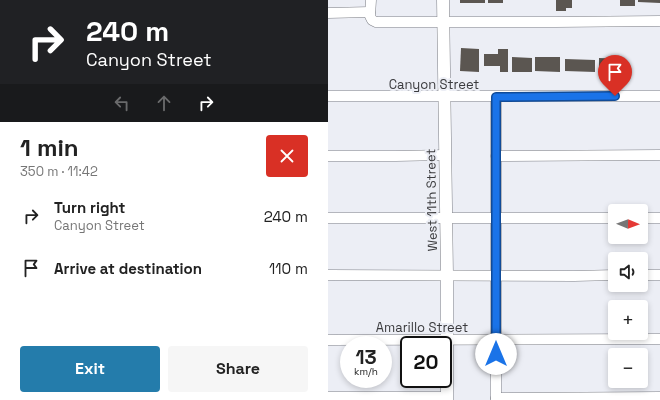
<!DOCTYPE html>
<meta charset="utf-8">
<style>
:root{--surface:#fff;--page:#f6f6f6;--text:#222;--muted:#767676;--accent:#247cab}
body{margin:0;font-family:"Space Grotesk",sans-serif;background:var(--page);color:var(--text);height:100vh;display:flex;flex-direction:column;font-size:15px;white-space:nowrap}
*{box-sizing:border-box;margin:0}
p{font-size:13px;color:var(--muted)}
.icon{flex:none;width:22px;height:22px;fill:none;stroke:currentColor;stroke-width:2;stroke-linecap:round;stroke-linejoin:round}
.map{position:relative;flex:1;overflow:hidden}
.panel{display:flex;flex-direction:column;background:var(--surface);width:328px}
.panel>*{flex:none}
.hud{background:#202124;color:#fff;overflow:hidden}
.needle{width:26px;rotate:91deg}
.controls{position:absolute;left:280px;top:204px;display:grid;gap:8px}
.controls a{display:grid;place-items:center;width:40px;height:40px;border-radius:4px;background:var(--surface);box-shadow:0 2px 6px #0003;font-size:20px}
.speed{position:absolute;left:12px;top:336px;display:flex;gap:8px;font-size:20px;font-weight:700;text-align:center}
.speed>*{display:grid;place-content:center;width:52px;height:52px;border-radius:50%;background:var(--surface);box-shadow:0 2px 6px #0003;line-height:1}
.speed small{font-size:10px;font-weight:400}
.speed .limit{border:2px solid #111;border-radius:6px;background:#fff;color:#111}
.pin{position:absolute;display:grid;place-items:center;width:34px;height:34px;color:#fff;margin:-41px -17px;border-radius:50% 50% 50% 0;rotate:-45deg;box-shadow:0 0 4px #0007}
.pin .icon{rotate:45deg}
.me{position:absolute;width:44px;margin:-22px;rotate:0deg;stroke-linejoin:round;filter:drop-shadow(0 0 3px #0008)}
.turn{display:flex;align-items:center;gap:14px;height:84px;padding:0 20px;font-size:18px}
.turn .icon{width:52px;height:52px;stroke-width:2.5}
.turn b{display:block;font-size:28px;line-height:34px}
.lanes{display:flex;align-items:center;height:38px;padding:0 20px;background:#0003;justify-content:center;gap:20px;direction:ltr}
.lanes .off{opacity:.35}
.round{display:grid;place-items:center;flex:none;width:42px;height:42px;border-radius:4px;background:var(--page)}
.overview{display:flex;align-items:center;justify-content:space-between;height:68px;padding:0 20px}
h1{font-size:24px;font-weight:700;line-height:30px}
.action{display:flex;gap:8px;margin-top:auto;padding:8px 20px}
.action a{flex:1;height:46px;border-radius:4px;background:var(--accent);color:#fff;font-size:16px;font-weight:700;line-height:46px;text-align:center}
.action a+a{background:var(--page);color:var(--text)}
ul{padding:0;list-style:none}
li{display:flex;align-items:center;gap:12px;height:52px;padding:0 20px}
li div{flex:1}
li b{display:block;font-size:15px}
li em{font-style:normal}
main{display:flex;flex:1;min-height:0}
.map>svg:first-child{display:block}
</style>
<main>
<section class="panel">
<div class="hud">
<div class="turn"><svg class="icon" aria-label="right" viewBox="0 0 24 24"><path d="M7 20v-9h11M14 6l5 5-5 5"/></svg><div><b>240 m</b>Canyon Street</div></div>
<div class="lanes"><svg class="icon off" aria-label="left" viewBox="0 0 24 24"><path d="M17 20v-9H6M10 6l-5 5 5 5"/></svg><svg class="icon off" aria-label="ahead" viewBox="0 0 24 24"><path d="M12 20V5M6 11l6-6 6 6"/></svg><svg class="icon" aria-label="right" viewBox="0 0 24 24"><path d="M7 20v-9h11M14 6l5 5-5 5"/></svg></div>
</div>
<div class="overview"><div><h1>1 min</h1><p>350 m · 11:42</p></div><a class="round" style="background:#d93025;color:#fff"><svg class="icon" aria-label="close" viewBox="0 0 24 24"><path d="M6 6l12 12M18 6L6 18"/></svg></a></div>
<ul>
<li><svg class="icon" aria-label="right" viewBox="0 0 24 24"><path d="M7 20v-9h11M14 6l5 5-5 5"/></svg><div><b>Turn right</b><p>Canyon Street</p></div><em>240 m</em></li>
<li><svg class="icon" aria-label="arrive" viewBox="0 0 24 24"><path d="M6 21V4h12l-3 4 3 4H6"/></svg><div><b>Arrive at destination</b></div><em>110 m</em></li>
</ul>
<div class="action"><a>Exit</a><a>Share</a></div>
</section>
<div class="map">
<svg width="332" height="400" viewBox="0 0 332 400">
<rect width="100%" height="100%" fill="#eceef5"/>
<g fill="#5b5651">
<rect x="132" y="0" width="25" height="3"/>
<rect x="160" y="0" width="15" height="3"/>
<polygon points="228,0 244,0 244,8 238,8 238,11 228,11"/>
<rect x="292" y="0" width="15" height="6"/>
<polygon points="310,0 332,0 332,3 310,2"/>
<polygon points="133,48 151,49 151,72 132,71"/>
<polygon points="170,49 180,49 180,72 172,72 172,66 156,66 156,54 170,54"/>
<polygon points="184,57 204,58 204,72 184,72"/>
<polygon points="207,57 232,57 232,72 207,71"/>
<polygon points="271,58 298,59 298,71 271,70"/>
<polygon points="237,59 267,60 267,72 237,71"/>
</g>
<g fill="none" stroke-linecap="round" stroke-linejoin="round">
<defs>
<g id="minor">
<polyline points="43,0 42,16 44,20 48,22 228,22 332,21"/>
<polyline points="0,13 42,12"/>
<polyline points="0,96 332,96"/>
<polyline points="168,97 168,400"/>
<polyline points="0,156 68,156 117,155"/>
<polyline points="168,156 332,155"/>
<polyline points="0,218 287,218"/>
<polyline points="313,218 332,218"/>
<polyline points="0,275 246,276 287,275"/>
<polyline points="313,275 332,275"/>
<polyline points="0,340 332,339"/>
<polyline points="0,397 119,397"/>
<polyline points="168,398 332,397"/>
</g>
<polyline id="major" points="115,0 119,275 119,400"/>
</defs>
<use href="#minor" stroke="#7c7e85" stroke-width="11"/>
<use href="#major" stroke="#7c7e85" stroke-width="13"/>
<use href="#minor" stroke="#fff" stroke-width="10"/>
<use href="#major" stroke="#fff" stroke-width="12"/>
</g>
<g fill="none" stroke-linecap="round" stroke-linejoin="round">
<defs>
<polyline id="route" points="168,354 168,97 287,96"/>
</defs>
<use href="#route" stroke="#114b97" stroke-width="10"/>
<use href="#route" stroke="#1a73e8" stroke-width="7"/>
</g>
<g text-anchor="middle" stroke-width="4" stroke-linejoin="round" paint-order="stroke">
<g font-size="13" fill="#3a3a3d" stroke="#eceef5">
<text x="106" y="89">Canyon Street</text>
<text transform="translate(103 200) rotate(-91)" y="5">West 11th Street</text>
<text x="94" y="332">Amarillo Street</text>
</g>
</g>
</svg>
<div class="controls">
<a><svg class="needle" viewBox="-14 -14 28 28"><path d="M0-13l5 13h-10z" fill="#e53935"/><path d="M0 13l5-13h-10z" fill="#767676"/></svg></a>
<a><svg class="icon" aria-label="sound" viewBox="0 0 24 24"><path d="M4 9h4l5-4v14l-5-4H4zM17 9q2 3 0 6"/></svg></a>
<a>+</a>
<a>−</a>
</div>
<div class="speed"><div>13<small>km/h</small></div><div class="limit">20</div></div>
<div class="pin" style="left:287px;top:96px;background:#d93025"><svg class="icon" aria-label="arrive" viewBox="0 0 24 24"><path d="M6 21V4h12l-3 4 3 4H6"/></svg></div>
<svg class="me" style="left:168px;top:354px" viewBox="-20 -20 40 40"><circle r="19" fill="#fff"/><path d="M0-13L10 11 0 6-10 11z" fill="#1a73e8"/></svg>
</div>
</main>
